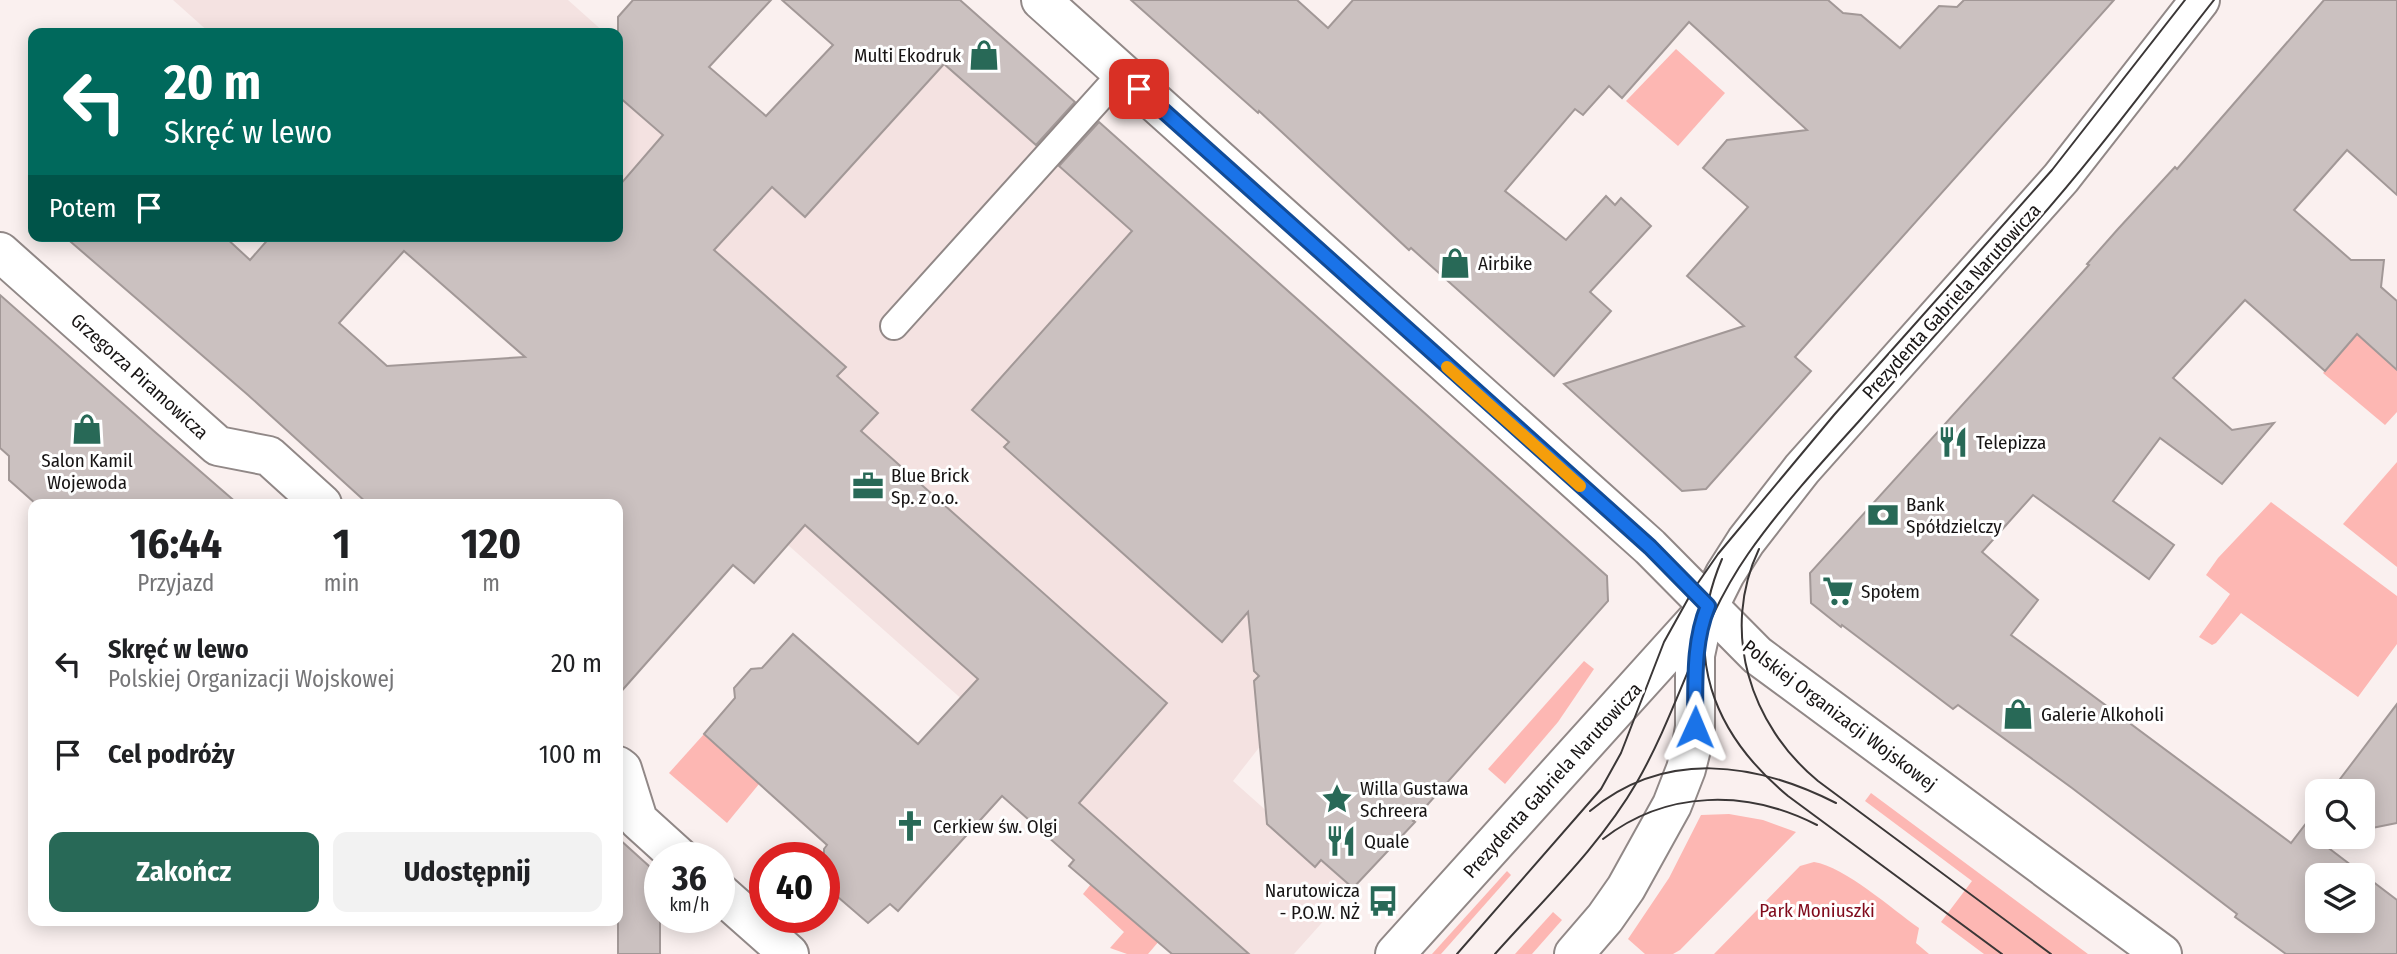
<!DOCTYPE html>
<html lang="pl">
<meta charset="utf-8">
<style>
:root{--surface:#fff;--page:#f2f2f2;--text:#202124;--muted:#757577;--accent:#286957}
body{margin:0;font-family:"Fira Sans Condensed",sans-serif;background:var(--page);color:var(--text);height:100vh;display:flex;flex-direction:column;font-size:26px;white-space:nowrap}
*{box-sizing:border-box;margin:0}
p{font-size:23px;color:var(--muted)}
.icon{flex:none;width:38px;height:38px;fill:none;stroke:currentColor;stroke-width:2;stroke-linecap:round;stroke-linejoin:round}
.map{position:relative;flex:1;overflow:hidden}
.panel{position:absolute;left:28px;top:499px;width:595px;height:427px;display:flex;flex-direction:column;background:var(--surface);border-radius:14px;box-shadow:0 4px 18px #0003}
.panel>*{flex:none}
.hud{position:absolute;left:28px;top:28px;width:595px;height:214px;border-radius:14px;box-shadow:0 4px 18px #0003;background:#00695c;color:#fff;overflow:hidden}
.tools{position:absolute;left:2305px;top:779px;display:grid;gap:14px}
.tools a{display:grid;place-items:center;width:70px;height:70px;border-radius:14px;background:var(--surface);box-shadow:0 4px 18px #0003;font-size:35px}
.speed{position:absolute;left:644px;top:842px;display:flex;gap:14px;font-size:35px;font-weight:700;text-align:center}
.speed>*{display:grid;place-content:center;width:91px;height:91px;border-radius:50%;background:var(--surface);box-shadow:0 4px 18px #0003;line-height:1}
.speed small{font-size:18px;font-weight:400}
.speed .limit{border:10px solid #d22;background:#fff;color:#111}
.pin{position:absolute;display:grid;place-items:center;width:60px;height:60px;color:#fff;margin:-30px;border-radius:14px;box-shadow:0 4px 10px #0006}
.me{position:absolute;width:77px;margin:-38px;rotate:1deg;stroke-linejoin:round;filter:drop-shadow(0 0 5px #0008)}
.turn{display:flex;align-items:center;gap:24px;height:147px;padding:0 21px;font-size:32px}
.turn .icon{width:91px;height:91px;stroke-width:2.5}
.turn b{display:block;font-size:49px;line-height:60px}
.then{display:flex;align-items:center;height:66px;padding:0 21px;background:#0003;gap:14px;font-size:26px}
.eta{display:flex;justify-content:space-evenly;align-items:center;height:119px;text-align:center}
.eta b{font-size:42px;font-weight:700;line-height:49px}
.action{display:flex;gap:14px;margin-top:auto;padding:14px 21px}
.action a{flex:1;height:80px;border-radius:14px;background:var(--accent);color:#fff;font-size:28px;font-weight:700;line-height:80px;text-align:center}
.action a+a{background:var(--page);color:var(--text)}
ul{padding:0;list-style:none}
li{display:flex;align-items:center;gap:21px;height:91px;padding:0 21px}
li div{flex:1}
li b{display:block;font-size:26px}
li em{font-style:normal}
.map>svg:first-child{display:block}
</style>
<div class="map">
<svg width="2397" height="954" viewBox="0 0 2397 954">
<rect width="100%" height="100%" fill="#faf0ef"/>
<g fill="#f4e2e1">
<polygon points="173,0 568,0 605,33 210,33"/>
<polygon points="939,0 960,0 1209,220 1036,418 1289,643 1290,708 1233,781 1353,888 1294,954 1249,954 788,545 618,236 618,45 774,184"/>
</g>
<g fill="#fdb7b3">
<polygon points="1676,49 1725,93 1678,146 1626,101"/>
<polygon points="2357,334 2397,370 2397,412 2385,425 2323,373"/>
<polygon points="2397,462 2397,567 2343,524"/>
<polygon points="2271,502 2397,596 2397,644 2358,697 2241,613 2216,643 2212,645 2199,637 2230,594 2206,575 2218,558"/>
<polygon points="1584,661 1594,669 1558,722 1505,784 1488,769"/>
<polygon points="704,734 759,784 727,823 669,773"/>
<polygon points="1871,793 2088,954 1984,954 1941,922 1972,881 1865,801"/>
<polygon points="1729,814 1763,820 1796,832 1680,950 1673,954 1645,954 1628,939 1669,878 1701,815"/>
<path d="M1814,862C1845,867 1892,909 1919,928L1916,943L1929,954H1714L1800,866Z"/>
<polygon points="1507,871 1511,875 1441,954 1432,954"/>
<polygon points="1091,884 1165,934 1148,954 1127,954 1110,948 1124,932 1083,894"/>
<polygon points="1553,912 1562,920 1532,954 1515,954"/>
</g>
<g fill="#cbc1c0" stroke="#a29897" stroke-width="2" fill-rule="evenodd">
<path d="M633,0H771L709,67L766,116L833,45L782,0H960L1075,102L1036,145L944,64L805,217L772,187L714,250L846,367L837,376L878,413L861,431L1167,703L1079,803L1249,954H1172L1069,866L1074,860L1002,796L898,911L890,904L868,923L824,885V849L827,845L704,734L735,698L734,688L751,669L762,668L793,634L918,744L978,679L805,525L754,583L733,565L618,695V504H368L248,395L64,236H224L250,260L271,236H618V187L663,135L618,96V17ZM404,251L525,357L387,366L339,323Z"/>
<polygon points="1131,0 1297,0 1328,28 1353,0 1828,0 1843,13 1861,15 1900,48 1939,6 1957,7 1964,0 2114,0 1795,357 1811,371 1706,489 1682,491 1564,384 1744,326 1687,276 1748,207 1703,168 1727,140 1807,130 1689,22 1622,98 1609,86 1583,115 1575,109 1505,191 1566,240 1606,196 1615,205 1621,198 1651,226 1590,292 1611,311 1554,376 1411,248 1409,250 1259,111 1258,113"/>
<path d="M2324,0H2397V195L2347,150L2294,210L2351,260H2384L2381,287L2397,301V370L2357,334L2325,371L2245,300L2173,378L2232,430L2274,423L2222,484L2160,438L2113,501L2174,545L2149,579L2033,495L1982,552L2038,600L2011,635L2291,843L2317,809V836H2335L2318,840L2397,900V954H2286L2235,917L2237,914L2072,788L1958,705L1953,709L1842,625L1841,627L1811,603L1810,573L2089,265L2087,264L2118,229L2175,167L2177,169ZM2317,875H2362V920H2317Z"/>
<polygon points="1099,122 1607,576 1608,601 1413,821 1415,822 1353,888 1321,860 1315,867 1267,824 1254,681 1259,676 1254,671 1248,612 1222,642 1004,447 1009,442 972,410 1132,231 1059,166"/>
<polygon points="0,295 155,432 238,504 36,504 9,480 9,456 0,448"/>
<polygon points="2397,704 2397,823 2362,830 2362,791 2331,791"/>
<polygon points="618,838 660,876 660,954 618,954"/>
</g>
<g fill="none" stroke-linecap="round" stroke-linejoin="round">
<defs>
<polyline id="service" points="894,326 1122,73"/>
<g id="minor">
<polyline points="0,252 218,446 269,456 322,504"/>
<polyline points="618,766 622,769 638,820 680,858"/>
<polyline points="719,892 789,954"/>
</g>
<g id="tertiary">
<polyline points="1041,0 1650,547 1757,655 2162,954"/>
<polyline points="1395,954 1702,614"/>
<polyline points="1574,954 1605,918 1626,888 1672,805 1686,769 1692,745 1695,727 1695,655 1703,618 1725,574 1746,541 1802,469 2061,178 2200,0"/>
</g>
</defs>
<use href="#service" stroke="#918887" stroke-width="30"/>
<use href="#minor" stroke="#918887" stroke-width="42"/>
<use href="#tertiary" stroke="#918887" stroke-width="42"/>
<use href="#service" stroke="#fff" stroke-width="26"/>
<use href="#minor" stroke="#fff" stroke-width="38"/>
<use href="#tertiary" stroke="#fff" stroke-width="38"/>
<g stroke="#3b3737" stroke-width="2">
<path d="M1759,549C1720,631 1750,725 1818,781L2051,954"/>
<path d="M1722,559C1682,653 1712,733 1788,796L2002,954"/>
<path d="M1590,811C1665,749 1755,762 1836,803"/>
<path d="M1603,839C1666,790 1747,789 1817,825"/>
<polyline points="1457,954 1601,789 1621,753 1664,642 1693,590 1718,554 1834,415 2052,170 2185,0"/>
<path d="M1495,954C1544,899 1600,846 1637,782C1679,709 1699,624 1748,554C1781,507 1821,463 1860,420C1917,355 1975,291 2033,226C2097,154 2154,76 2214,0"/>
</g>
</g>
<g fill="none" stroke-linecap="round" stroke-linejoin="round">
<defs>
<path id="route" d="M1139,89L1650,547L1708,606C1692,645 1696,686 1695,727"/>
</defs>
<use href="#route" stroke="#114b97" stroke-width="18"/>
<use href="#route" stroke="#1a73e8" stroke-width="12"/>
<polyline stroke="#f59e0b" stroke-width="12" points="1447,367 1580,486"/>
</g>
<defs>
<symbol id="shop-bare" viewBox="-9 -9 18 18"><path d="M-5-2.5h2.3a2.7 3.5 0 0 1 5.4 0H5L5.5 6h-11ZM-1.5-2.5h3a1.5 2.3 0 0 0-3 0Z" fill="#286957" stroke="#fff" stroke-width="2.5" paint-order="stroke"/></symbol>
<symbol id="restaurant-bare" viewBox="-9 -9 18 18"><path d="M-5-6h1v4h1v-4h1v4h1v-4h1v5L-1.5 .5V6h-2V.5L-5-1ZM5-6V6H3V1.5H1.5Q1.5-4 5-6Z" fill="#286957" stroke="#fff" stroke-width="2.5" paint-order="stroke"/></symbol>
<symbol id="office-bare" viewBox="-9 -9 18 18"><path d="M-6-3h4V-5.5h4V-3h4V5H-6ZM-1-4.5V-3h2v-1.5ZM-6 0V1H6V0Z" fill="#286957" stroke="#fff" stroke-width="2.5" paint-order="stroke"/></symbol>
<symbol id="bank-bare" viewBox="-9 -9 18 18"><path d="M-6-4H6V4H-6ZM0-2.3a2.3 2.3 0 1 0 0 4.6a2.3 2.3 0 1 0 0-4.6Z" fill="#286957" stroke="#fff" stroke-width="2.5" paint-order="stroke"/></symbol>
<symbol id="supermarket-bare" viewBox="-9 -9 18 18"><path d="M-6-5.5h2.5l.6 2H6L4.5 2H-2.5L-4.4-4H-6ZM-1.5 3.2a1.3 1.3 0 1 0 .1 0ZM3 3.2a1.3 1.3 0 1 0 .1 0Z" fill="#286957" stroke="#fff" stroke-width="2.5" paint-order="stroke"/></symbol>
<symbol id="sight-bare" viewBox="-9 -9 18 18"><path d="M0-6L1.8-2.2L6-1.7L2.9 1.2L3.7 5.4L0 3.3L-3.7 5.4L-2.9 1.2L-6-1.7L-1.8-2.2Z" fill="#286957" stroke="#fff" stroke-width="2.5" paint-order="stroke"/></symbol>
<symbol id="church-bare" viewBox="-9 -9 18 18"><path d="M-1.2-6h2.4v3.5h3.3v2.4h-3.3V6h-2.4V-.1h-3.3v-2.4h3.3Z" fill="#286957" stroke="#fff" stroke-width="2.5" paint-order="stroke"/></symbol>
<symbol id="bus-bare" viewBox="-9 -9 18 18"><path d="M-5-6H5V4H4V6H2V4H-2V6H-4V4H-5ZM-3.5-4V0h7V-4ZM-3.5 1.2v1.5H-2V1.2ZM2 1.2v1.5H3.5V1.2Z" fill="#286957" stroke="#fff" stroke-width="2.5" paint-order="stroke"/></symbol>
</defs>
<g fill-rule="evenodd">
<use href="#shop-bare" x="962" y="33" width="44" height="44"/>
<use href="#shop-bare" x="1433" y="241" width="44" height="44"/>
<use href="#shop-bare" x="65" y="407" width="44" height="44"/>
<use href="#restaurant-bare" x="1931" y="420" width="44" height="44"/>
<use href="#office-bare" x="846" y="464" width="44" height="44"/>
<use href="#bank-bare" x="1861" y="493" width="44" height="44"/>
<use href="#supermarket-bare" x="1816" y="569" width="44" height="44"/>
<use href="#shop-bare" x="1996" y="692" width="44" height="44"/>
<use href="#sight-bare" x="1315" y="777" width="44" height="44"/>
<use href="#church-bare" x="888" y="804" width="44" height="44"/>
<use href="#restaurant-bare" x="1319" y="819" width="44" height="44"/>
<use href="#bus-bare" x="1361" y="879" width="44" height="44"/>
</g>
<g text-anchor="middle" stroke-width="6" stroke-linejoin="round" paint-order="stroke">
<g font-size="19" fill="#171414" stroke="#fff" text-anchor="start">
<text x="961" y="62" text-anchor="end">Multi Ekodruk</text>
<text x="1478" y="270">Airbike</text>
<text x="1976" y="449">Telepizza</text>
<text x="87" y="467" text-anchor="middle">Salon Kamil<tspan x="87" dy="22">Wojewoda</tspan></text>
<text x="891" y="482">Blue Brick<tspan x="891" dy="22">Sp. z o.o.</tspan></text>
<text x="1906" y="511">Bank<tspan x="1906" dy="22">Spółdzielczy</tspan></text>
<text x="1861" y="598">Społem</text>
<text x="2041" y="721">Galerie Alkoholi</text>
<text x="1360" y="795">Willa Gustawa<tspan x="1360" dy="22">Schreera</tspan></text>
<text x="933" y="833">Cerkiew św. Olgi</text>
<text x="1364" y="848">Quale</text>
<text x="1360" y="897" text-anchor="end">Narutowicza<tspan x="1360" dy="22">- P.O.W. NŻ</tspan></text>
</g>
<g font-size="19" fill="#171414" stroke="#fff">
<text transform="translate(1951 301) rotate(-48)" y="7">Prezydenta Gabriela Narutowicza</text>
<text transform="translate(140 376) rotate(42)" y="7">Grzegorza Piramowicza</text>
<text transform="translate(1840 715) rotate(37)" y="7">Polskiej Organizacji Wojskowej</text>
<text transform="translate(1552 780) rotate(-48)" y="7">Prezydenta Gabriela Narutowicza</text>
</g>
<g font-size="19" fill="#800a1b" stroke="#fff">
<text x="1817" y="917">Park Moniuszki</text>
</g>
</g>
</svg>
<div class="tools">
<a><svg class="icon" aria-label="search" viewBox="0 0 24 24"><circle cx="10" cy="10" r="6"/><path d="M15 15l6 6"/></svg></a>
<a><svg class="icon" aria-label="layers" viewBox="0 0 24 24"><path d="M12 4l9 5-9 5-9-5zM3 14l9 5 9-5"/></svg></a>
</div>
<div class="speed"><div>36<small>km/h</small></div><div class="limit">40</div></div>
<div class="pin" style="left:1139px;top:89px;background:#d93025"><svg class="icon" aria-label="arrive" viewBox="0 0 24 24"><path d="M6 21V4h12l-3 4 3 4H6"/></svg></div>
<svg class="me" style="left:1695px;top:727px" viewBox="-20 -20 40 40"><path d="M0-17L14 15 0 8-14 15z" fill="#1a73e8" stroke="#fff" stroke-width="4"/></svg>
<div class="hud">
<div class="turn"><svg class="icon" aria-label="left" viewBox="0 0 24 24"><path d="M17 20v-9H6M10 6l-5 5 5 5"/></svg><div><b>20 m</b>Skręć w lewo</div></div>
<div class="then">Potem<svg class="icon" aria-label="arrive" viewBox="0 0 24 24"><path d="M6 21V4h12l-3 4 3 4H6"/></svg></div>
</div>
<section class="panel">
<div class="eta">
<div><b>16:44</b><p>Przyjazd</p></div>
<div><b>1</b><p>min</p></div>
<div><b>120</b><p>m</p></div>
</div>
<ul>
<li><svg class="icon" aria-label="left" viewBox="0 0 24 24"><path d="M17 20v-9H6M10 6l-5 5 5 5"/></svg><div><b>Skręć w lewo</b><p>Polskiej Organizacji Wojskowej</p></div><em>20 m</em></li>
<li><svg class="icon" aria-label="arrive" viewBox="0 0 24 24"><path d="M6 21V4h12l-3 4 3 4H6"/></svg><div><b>Cel podróży</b></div><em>100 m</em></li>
</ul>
<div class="action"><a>Zakończ</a><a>Udostępnij</a></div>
</section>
</div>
